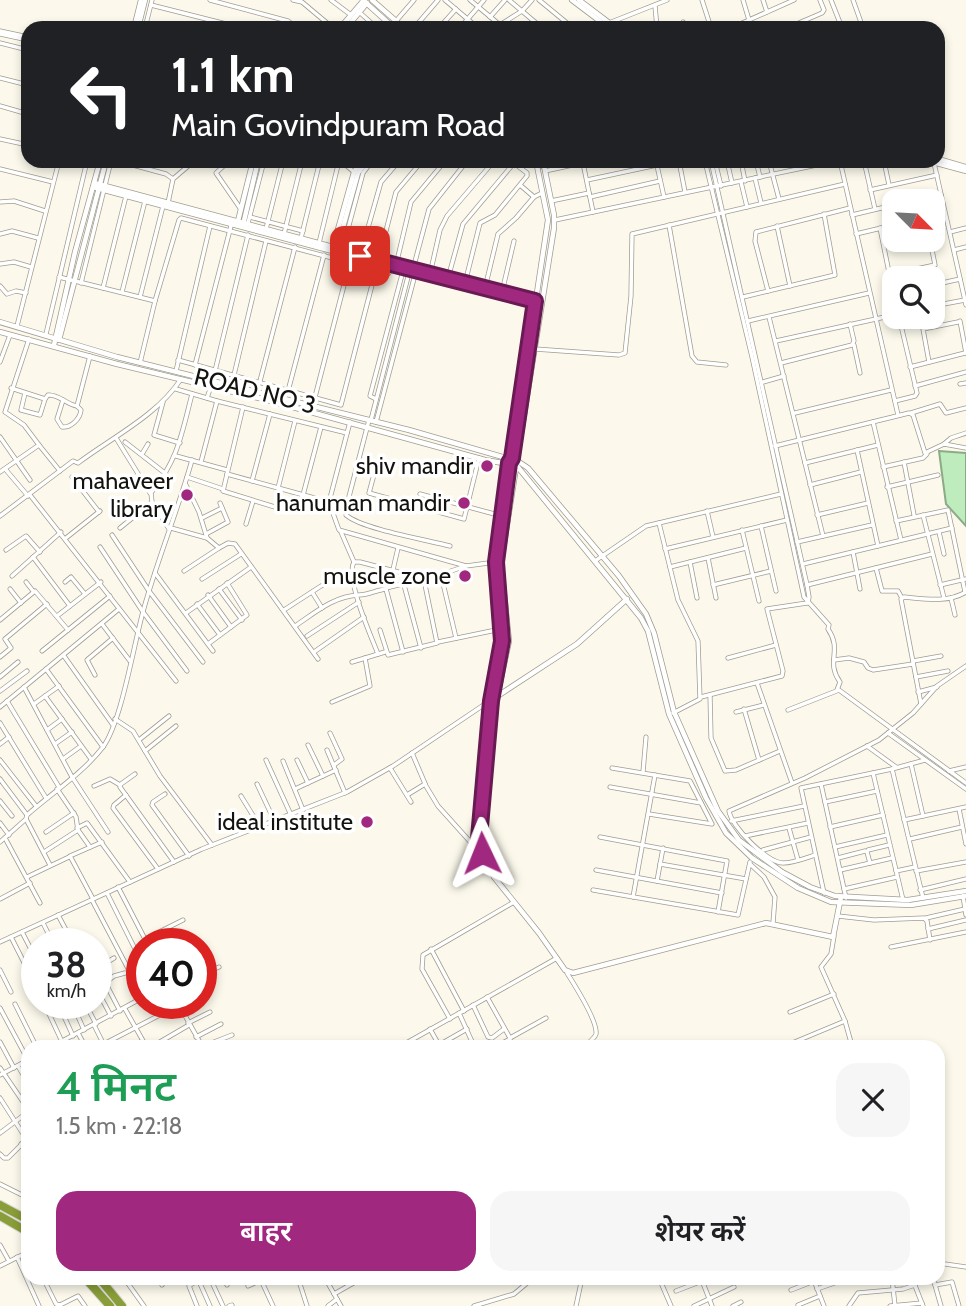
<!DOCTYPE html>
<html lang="hi">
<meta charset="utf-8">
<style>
:root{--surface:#fff;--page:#f6f6f6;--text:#202124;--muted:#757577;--accent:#a1287f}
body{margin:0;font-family:Cabin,"Noto Sans Devanagari",sans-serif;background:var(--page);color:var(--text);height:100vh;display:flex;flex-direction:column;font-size:26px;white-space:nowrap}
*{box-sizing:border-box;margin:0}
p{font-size:23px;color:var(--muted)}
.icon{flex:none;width:38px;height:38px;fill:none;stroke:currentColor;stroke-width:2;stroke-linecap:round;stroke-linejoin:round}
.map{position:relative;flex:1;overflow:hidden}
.sheet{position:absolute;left:21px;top:1040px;width:924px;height:245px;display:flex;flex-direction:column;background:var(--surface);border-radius:21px;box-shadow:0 4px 10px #0003}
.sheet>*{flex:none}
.banner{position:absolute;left:21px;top:21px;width:924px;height:147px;border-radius:21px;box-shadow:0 4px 10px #0003;background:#202124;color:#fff;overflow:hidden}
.needle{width:46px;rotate:114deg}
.tools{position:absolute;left:882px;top:189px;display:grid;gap:14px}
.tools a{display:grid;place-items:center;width:63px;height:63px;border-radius:14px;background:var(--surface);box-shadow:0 4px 10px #0003;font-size:35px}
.speed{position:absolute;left:21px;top:928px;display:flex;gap:14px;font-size:35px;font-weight:700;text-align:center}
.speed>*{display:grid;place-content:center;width:91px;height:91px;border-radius:50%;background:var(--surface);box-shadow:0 4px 10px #0003;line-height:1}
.speed small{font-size:18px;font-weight:400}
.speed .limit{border:10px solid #d22;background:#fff;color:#111}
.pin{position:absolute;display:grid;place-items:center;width:60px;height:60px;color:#fff;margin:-30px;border-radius:14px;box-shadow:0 4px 10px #0006}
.me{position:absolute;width:77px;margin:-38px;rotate:358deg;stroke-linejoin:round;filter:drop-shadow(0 0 5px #0008)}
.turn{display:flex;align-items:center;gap:24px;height:147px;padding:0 35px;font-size:32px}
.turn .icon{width:91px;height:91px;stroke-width:2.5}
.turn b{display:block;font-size:49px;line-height:60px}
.round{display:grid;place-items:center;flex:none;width:74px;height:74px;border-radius:21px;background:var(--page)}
.overview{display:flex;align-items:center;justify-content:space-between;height:119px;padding:0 35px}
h1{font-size:42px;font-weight:600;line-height:52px;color:#1e9e55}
.button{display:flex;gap:14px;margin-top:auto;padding:14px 35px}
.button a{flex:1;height:80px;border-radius:21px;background:var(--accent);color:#fff;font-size:28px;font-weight:600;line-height:80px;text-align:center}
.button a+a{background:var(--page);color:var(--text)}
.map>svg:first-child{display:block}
</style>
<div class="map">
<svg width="966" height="1306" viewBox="0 0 966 1306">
<rect width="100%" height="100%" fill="#fcf9ec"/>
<polygon fill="#bfecbc" stroke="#8bab88" stroke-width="2" points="939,451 966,453 966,526 946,504"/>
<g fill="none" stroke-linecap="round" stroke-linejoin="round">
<defs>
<g id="minor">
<polyline points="210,0 288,21 297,28"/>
<polyline points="293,0 302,2 333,28"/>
<polyline points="331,0 351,15"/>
<polyline points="445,0 478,28"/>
<polyline points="470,0 500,25"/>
<polyline points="509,0 542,28"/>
<polyline points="539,0 573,28"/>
<polyline points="702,0 711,28"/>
<polyline points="743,0 749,20"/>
<polyline points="763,0 767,12"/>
<polyline points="831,0 842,28"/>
<polyline points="853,0 863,28"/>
<polyline points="151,5 242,28"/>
<polyline points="655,6 657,28"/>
<polyline points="358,11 377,28"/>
<polyline points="490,17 505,0"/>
<polyline points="396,21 414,0"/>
<polyline points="609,23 667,0"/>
<polyline points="146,24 163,28"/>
<polyline points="145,28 152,0"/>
<polyline points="414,28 438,0"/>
<polyline points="439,28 456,9"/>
<polyline points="460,28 484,0"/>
<polyline points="495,28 522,11 532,0"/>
<polyline points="682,28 683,22"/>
<polyline points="731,28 794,0"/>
<polyline points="787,28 822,13 824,10 820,0"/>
<polyline points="0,31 28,37"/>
<polyline points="0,34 28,40"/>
<polyline points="0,43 28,50"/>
<polyline points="0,78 28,85"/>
<polyline points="0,106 28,114"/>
<polyline points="0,139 28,145"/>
<polyline points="118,161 166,174 173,179"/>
<polyline points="229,161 216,173 240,208"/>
<polyline points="341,161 354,172"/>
<polyline points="656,161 664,197"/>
<polyline points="679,161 685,192"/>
<path d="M705,161L752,357L804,597L829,625L828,629C843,651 825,661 840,682L837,690"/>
<polyline points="711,161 807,585 809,597 808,603"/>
<polyline points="715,161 721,186"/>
<polyline points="727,161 732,183"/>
<polyline points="741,161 745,181"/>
<polyline points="756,161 760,177"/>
<polyline points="769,161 779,199"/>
<polyline points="840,161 898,415"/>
<polyline points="864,161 875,209"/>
<polyline points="884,161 889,185"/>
<polyline points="583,163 593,212"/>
<polyline points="934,163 966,305"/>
<polyline points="537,167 566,161"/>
<polyline points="0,169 53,182"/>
<polyline points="545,171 591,161"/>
<polyline points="755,178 761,203"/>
<polyline points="587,180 657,165"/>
<polyline points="741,182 747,207"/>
<polyline points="520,185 534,197"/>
<polyline points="870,190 937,175"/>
<polyline points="590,197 660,181"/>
<polyline points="551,201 589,193"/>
<polyline points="910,201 941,195"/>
<polyline points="0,202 14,201 45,211"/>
<polyline points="168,203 173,179 194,161"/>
<polyline points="852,215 894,205"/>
<polyline points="250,217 303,231"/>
<polyline points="555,220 836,161"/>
<polyline points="248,223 264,161"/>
<polyline points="669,225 692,356 697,362 726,365"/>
<polyline points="777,226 790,286"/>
<polyline points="880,228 894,297"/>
<polyline points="266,229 283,161"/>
<polyline points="950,232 966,228"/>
<polyline points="0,234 12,231 38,238"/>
<polyline points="284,234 302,161"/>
<polyline points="856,234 894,225"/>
<polyline points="301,238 320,161"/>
<polyline points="319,243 339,161"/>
<polyline points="954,250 966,247"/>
<polyline points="342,251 363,173 372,161"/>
<polyline points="360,256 381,182 399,161"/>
<polyline points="0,264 14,262 31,267"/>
<polyline points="396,265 411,202 445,161"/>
<polyline points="413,269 429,209 467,161"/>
<polyline points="430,274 440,230 447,216 494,161"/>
<polyline points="889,275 935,265 930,240"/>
<polyline points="59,277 155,301 179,220 181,218 389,273"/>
<polyline points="448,278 463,224 514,163"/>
<polyline points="81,283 111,161"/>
<polyline points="465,283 480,223 495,215 527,176 527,173 514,163"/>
<polyline points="933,285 960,279"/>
<polyline points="0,286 7,294 16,291 26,293"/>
<polyline points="103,288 126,196"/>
<polyline points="485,288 498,234 516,218 534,197 542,193"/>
<polyline points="768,291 755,241 756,232 850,208"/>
<polyline points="122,292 145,201"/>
<polyline points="502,292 514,241"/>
<polyline points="140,297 163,206"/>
<polyline points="743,297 835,275 824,214"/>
<polyline points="933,306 965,300"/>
<polyline points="769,317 823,536"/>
<polyline points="748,321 869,293"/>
<polyline points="960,321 966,353"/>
<polyline points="17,326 59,161"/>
<polyline points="46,334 87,161"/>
<polyline points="776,341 894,315"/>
<polyline points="854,345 860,373"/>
<polyline points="535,349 619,355 625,353 631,296 632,234 845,184"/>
<polyline points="178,360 341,405 396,192 422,161"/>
<polyline points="0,362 10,335"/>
<polyline points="929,362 923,329 958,322"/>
<polyline points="140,363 155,301"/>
<polyline points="781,363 852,345 854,341 850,324"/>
<polyline points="195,365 232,222"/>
<polyline points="910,367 965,353"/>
<polyline points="176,371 210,226"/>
<polyline points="215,371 248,235"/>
<polyline points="234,375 266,241"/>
<polyline points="260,381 295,247"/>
<polyline points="763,382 784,376"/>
<polyline points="960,384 966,383"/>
<polyline points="915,386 966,372"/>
<polyline points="11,388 45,399 40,415 21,410 25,393"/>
<polyline points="176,389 217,401"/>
<polyline points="288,391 324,255"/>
<polyline points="315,397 350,262"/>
<polyline points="207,398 213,380"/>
<path d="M45,399L48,395C59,394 67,405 77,406L90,356"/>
<polyline points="376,399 370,396 404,267"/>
<path d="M63,400L57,419L62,427C71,428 80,419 81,410L77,406"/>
<polyline points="895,401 915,396 917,393 899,317"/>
<polyline points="163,402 154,435 180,443"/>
<polyline points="243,407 223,491 278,508"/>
<polyline points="795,413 891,390"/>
<polyline points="911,413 940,404 946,413 966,408"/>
<path d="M369,420L346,508V515C362,529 427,540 450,546"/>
<polyline points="371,420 410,269"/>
<polyline points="350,422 329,502 339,530 466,566 496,562"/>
<polyline points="376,422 416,271"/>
<polyline points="873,422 901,540"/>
<polyline points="0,437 30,480"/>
<polyline points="116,438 150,493"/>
<polyline points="125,442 166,474"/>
<polyline points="944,444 951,438 966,433"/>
<polyline points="39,445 60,471"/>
<polyline points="775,446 909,413 913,415 925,453 944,444 966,448"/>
<polyline points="857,450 878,546"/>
<polyline points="142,454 148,444"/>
<polyline points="176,456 227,470"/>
<polyline points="201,462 217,401 347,433"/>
<polyline points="358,462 376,467 369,493 464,519 479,458"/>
<polyline points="904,462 914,515"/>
<polyline points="805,463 878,445"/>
<polyline points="883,467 923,458 927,454"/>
<polyline points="6,470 28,496"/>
<polyline points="0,472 39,445 24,425 5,412 29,339"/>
<polyline points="227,474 329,502"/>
<polyline points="72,477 99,512"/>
<polyline points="187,477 223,489"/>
<polyline points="252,481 270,414"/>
<polyline points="186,485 199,512 207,538 219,548 228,543 235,544 318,659"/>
<polyline points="810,485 861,472"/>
<polyline points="887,487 938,475"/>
<polyline points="278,488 295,421"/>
<polyline points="420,494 502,516"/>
<polyline points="30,495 176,681"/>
<polyline points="303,495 321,427"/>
<polyline points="152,502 169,529"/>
<polyline points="707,511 713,537"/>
<polyline points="817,515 868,503"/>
<polyline points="923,515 944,598"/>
<path d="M0,516L73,461L78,463C111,438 158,415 181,379"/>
<polyline points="202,518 222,508"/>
<polyline points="896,521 948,510 965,592"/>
<polyline points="659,523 678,600 698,641 700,699 673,713"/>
<polyline points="246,524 253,501"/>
<polyline points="761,526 776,591"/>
<path d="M120,528L152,502L151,493C178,460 182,433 192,394"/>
<polyline points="171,528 207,538"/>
<polyline points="742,530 759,601"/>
<polyline points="341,532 354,562"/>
<polyline points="939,532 944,554"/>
<polyline points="206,534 228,522 220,503"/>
<polyline points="112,535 149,591 203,662"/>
<polyline points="66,538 100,511"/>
<polyline points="797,542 872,525"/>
<polyline points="100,547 143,612 187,671"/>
<polyline points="665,549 787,520"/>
<polyline points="6,550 26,536 40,552"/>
<polyline points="853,552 860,589"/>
<polyline points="33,557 70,606"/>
<polyline points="708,558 716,598"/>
<polyline points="595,561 646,526 781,494"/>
<polyline points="690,562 697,598"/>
<polyline points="803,564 952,528"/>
<polyline points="670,567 746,548"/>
<polyline points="876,568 882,591 898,591 902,598"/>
<polyline points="184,571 219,548"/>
<polyline points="155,573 213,651"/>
<polyline points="441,575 456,638"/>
<polyline points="12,576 61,532"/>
<polyline points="202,579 241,554"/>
<polyline points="26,582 33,591"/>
<polyline points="65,582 71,577 85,594"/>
<polyline points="404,585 421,648"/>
<polyline points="713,585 771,571"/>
<polyline points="807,585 932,554"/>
<polyline points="940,585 966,579"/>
<polyline points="389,587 398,548"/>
<polyline points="386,588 423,579"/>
<polyline points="10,589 21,603"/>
<polyline points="219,589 242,620"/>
<polyline points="312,592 322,608"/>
<polyline points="208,595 231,627"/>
<polyline points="951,598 955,615"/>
<polyline points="197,604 220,635"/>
<polyline points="284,610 321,586 351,572"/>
<polyline points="186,613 251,567"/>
<polyline points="57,616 101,582"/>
<polyline points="0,620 35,591 68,630"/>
<polyline points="102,624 130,661"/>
<path d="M295,626C316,612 334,596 359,595C368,595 377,590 386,589L403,652"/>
<polyline points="380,630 388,655 437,643 424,580 466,566"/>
<polyline points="307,636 359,602"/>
<polyline points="438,642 501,629"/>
<polyline points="208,644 247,615 227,583"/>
<polyline points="42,651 110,596"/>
<polyline points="314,652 364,617"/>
<path d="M378,654C371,636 345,578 354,562H360L425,579"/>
<polyline points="64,656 113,725"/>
<polyline points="0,657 11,648 5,639 47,604"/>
<polyline points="728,658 776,645"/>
<polyline points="834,660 849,658 864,662 868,668 873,670 913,664"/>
<polyline points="913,661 941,656"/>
<polyline points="352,662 385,652"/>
<polyline points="46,669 103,747"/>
<polyline points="95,675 87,660 113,638"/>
<polyline points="0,677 18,662"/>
<polyline points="916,677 948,671"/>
<polyline points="757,683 792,783"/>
<polyline points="24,687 72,777 108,832"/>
<polyline points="0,691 27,671"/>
<polyline points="918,692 937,687"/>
<polyline points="710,695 711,738 725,771 736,770 780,751"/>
<polyline points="45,696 91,759"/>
<polyline points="701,697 782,676 783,671 767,609 807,603"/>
<polyline points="7,701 59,787"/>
<polyline points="332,702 370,686 365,658"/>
<polyline points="34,704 59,686"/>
<path d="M921,704L901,599L904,597C925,599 948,603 966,592"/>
<polyline points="0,707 119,609"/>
<polyline points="744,709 759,760"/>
<polyline points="788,710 839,690 966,783"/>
<polyline points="736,712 764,705"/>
<polyline points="115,719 133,731 160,776 212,845"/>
<polyline points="0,723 46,798"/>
<polyline points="47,730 62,719"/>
<polyline points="330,733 342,759 334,765"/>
<polyline points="888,733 966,789"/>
<polyline points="139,740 169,716"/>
<polyline points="0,744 9,737"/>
<polyline points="55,744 72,732"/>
<polyline points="308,745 323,776"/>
<polyline points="867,746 896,767"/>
<polyline points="327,750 345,793"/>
<polyline points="145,751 176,726"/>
<polyline points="412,753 426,786 438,806 483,856"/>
<polyline points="63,759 81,746"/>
<polyline points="0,760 36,806"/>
<polyline points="266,760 291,815"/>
<polyline points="297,760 308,783"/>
<polyline points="283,761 303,810"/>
<polyline points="911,764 923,816"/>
<polyline points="390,768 411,802"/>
<polyline points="612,768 690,781 712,824 649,814"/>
<polyline points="892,769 923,898"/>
<polyline points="949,771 966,767"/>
<polyline points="643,772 646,737"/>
<polyline points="873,773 903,900"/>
<polyline points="135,774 121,784 120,787 174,862"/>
<polyline points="0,779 27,815"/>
<polyline points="257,784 274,820"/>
<polyline points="821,784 846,898"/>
<polyline points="94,786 110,779 120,785"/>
<polyline points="610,787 701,803"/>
<polyline points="57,789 76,817 78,830 90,847"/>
<polyline points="295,789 336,770"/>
<polyline points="165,794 153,802 152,805 189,856"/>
<polyline points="126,795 114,805 113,808 158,869"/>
<polyline points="407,795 425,784"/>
<polyline points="241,796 260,827"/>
<polyline points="0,801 12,816"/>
<polyline points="825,802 877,791"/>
<polyline points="959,809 966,844"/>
<polyline points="26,819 50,865"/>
<polyline points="904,820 966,807"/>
<polyline points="731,821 804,806"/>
<polyline points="0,823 9,835"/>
<polyline points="830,827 883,815"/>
<polyline points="77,828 87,823 130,882"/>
<polyline points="789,828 798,860"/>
<polyline points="46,832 74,813"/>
<polyline points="745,836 808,823"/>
<polyline points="600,837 727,861 718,912"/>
<polyline points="5,838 40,903"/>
<polyline points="910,839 962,827"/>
<path d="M0,842L26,819L27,815C52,793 83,773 103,747C122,721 134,642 144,608C158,558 178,510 192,460"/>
<polyline points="835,847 887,835"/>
<polyline points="763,850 811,837"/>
<polyline points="868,850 889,845"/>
<polyline points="44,852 78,830"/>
<polyline points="867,852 870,863"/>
<path d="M815,855C806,858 793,863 783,863C767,863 731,826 729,811L805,778L879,740L913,713L937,686L966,666"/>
<polyline points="838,858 865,851"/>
<polyline points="660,864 746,879"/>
<polyline points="750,864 764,877 775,897 773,923"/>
<polyline points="596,870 722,893"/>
<polyline points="840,870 892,858"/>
<polyline points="896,871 915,867"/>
<polyline points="916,871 966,862"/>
<polyline points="27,877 69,857"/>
<polyline points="657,881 663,848"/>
<polyline points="118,887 147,943"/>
<polyline points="844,889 897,877"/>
<polyline points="593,890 738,915 750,862"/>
<polyline points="920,890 966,879"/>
<polyline points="107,893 142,963"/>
<polyline points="824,893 801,788 892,769 925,760"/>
<polyline points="963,896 966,915"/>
<polyline points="633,897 655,775"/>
<polyline points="0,899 30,883"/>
<polyline points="93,899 70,856 102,842"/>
<polyline points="92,900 142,995"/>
<polyline points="58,915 73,943"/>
<polyline points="838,916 874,920 924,918 927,921 930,940"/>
<polyline points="926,918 965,909"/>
<polyline points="43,923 53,943"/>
<polyline points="928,929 966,920"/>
<polyline points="22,932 37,961"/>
<polyline points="834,936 831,954 821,967 845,1021 852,1046"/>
<polyline points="11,937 37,988"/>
<polyline points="145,939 183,920"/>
<polyline points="0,942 202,849 347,792 393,766 491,700"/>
<polyline points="179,943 183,942"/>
<polyline points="891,947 966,932"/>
<polyline points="431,949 464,1011"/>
<polyline points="96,969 114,958"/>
<polyline points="0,970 11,992"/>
<path d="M567,973C574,984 598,1022 596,1034C595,1038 588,1043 585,1046"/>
<polyline points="201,975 219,967"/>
<polyline points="104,984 114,976 125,973"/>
<polyline points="96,987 106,984 120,1011"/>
<polyline points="96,988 111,1016"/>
<polyline points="487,997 510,1038 546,1018"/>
<polyline points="44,1003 64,1046"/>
<polyline points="58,1003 73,1036"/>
<polyline points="72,1003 84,1030"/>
<polyline points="85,1003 96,1024"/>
<polyline points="178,1003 202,1046"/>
<polyline points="15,1004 36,1046"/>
<polyline points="473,1005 488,1037 492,1038 504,1029"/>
<polyline points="0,1008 28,1060 0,1075"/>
<polyline points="125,1009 146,1046"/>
<polyline points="181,1009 195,1003"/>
<polyline points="790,1012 834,994"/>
<polyline points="459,1013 474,1046"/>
<polyline points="450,1019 422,969 423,955 514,902"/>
<polyline points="188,1023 210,1012"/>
<polyline points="94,1025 104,1045"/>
<polyline points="430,1029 439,1045 467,1029"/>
<polyline points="78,1033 85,1046"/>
<polyline points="196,1037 221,1024"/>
<polyline points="0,1042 14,1068"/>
<polyline points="53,1046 142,998"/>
<polyline points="100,1046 179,1005"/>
<polyline points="133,1046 142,1041"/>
<polyline points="153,1046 189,1025"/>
<polyline points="204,1046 232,1035"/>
<polyline points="378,1046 388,1043 402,1044"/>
<polyline points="401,1046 557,958"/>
<polyline points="497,1046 510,1039"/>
<polyline points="785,1046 845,1021"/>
<polyline points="18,1066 28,1083"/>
<polyline points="0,1068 28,1109"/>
<polyline points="0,1098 27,1140"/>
<polyline points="0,1133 28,1112"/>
<polyline points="21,1144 28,1152"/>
<polyline points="0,1154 4,1158 8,1158 26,1140"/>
<polyline points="0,1184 28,1198"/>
<polyline points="0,1245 9,1261"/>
<polyline points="17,1257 39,1306"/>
<polyline points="938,1263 966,1267"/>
<polyline points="0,1266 28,1252"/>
<polyline points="43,1278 56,1304 60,1305 78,1296 85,1306"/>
<polyline points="124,1278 144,1306"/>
<polyline points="159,1278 162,1285"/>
<polyline points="177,1278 179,1280"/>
<polyline points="210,1278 223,1306"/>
<polyline points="223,1278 227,1285"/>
<polyline points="298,1278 307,1306"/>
<polyline points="325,1278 341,1306"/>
<polyline points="659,1278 671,1306"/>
<polyline points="701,1278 712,1306"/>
<polyline points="813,1278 824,1306"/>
<polyline points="892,1278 895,1306"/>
<polyline points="912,1278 923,1306"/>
<polyline points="933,1278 941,1306"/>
<polyline points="198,1279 210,1306"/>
<polyline points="261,1280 273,1306"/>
<polyline points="935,1285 952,1282 959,1306"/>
<polyline points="248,1286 266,1278"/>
<polyline points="817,1289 843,1280"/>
<polyline points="791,1290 814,1281"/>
<polyline points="676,1291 702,1281"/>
<polyline points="334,1294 357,1281"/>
<polyline points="798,1305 820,1296"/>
<polyline points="197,1306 189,1286 201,1278"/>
<polyline points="229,1306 232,1305"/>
<polyline points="328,1306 337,1299"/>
<polyline points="474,1306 514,1294 533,1278"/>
<polyline points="576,1306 582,1278"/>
<polyline points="694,1306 734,1287"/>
<polyline points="733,1306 741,1302"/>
<polyline points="849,1306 858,1293 903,1289 915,1285"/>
<polyline points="890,1306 922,1303"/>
</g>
<g id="tertiary">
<polyline points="363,0 394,28"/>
<polyline points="372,0 404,28"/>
<polyline points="572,0 609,28"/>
<polyline points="579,0 616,28"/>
<polyline points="134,28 141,0"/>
<polyline points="138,28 145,0"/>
<polyline points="340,28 364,0"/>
<polyline points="346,28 367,3"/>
<polyline points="938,159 966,167"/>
<polyline points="929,161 966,171"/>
<polyline points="94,183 333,247 342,252"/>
<polyline points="93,187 336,252 342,252 541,302"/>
<polyline points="238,221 253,161"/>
<polyline points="243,225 258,161"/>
<polyline points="333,247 354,172 361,161"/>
<polyline points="337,249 358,173 367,161"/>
<polyline points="0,322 117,357 409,430 510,459"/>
<polyline points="0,332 117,364 267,400 485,460 509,464"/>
<polyline points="59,340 106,161"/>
<polyline points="54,345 75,252 100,161"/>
<polyline points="512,458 548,220 536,161"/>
<polyline points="517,459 554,228 554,215 543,161"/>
<polyline points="519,462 528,468 619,576 646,614 654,633 674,712 718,811 739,840 782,872 810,887 835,896 908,900 966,891"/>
<polyline points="510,465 516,467 518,460 514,458 509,462 496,565 502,641 491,700 479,843 494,877 539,933 565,970 573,973 766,923 833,937 841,897"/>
<polyline points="517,466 641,618 648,631 669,714 706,798 726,833 752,858 798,888 831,902 911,905 966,896"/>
<polyline points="496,697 577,644 627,599"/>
<polyline points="482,851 497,697 509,641 501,563 516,468"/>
</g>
<g id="motorway">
<polyline points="0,1205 28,1220"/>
<polyline points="0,1216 28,1232"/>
<polyline points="85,1278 110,1306"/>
<polyline points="99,1278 122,1306"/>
</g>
</defs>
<use href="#minor" stroke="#a09d90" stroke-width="5"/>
<use href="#tertiary" stroke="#a09d90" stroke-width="6"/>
<use href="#motorway" stroke="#d9d9d8" stroke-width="10"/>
<use href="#minor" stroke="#fff" stroke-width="3.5"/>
<use href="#tertiary" stroke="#fff" stroke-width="4.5"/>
<use href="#motorway" stroke="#899d38" stroke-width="8"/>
</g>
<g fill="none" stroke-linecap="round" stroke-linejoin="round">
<defs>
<polyline id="route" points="360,256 535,301 512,458 509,463 496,562 502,641 491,701 479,838 482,853"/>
</defs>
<use href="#route" stroke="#691a53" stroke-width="18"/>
<use href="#route" stroke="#a1287f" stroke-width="12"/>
</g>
<g fill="#a1287f" stroke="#fff" stroke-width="2.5">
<circle cx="487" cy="466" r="7"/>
<circle cx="187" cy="495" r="7"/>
<circle cx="464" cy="503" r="7"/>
<circle cx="465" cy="576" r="7"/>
<circle cx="367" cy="822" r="7"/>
</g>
<g text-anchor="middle" stroke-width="7" stroke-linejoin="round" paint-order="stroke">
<g font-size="24" fill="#13120e" stroke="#fff">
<text transform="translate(255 391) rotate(14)" y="8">ROAD NO 3</text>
</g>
<g font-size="24" fill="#13120e" stroke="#fff" text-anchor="end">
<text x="473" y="474">shiv mandir</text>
<text x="173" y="489">mahaveer<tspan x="173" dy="28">library</tspan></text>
<text x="450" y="511">hanuman mandir</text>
<text x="451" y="584">muscle zone</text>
<text x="353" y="830">ideal institute</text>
</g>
</g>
</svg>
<div class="tools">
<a><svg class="needle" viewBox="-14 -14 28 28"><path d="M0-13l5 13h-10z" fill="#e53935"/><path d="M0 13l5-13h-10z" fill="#757577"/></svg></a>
<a><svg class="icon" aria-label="search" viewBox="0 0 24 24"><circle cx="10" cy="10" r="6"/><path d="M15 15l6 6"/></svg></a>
</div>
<div class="speed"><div>38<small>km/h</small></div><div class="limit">40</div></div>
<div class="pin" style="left:360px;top:256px;background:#d93025"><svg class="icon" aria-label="arrive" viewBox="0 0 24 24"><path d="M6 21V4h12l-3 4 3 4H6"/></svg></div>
<svg class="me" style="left:482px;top:853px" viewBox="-20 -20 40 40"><path d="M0-17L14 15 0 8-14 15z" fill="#a1287f" stroke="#fff" stroke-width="4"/></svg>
<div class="banner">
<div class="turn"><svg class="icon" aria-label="left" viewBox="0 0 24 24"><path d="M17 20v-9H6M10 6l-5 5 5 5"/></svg><div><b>1.1 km</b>Main Govindpuram Road</div></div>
</div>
<section class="sheet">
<div class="overview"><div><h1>4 मिनट</h1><p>1.5 km · 22:18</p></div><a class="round"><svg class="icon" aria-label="close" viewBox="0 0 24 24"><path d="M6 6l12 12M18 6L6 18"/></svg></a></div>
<div class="button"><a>बाहर</a><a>शेयर करें</a></div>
</section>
</div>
